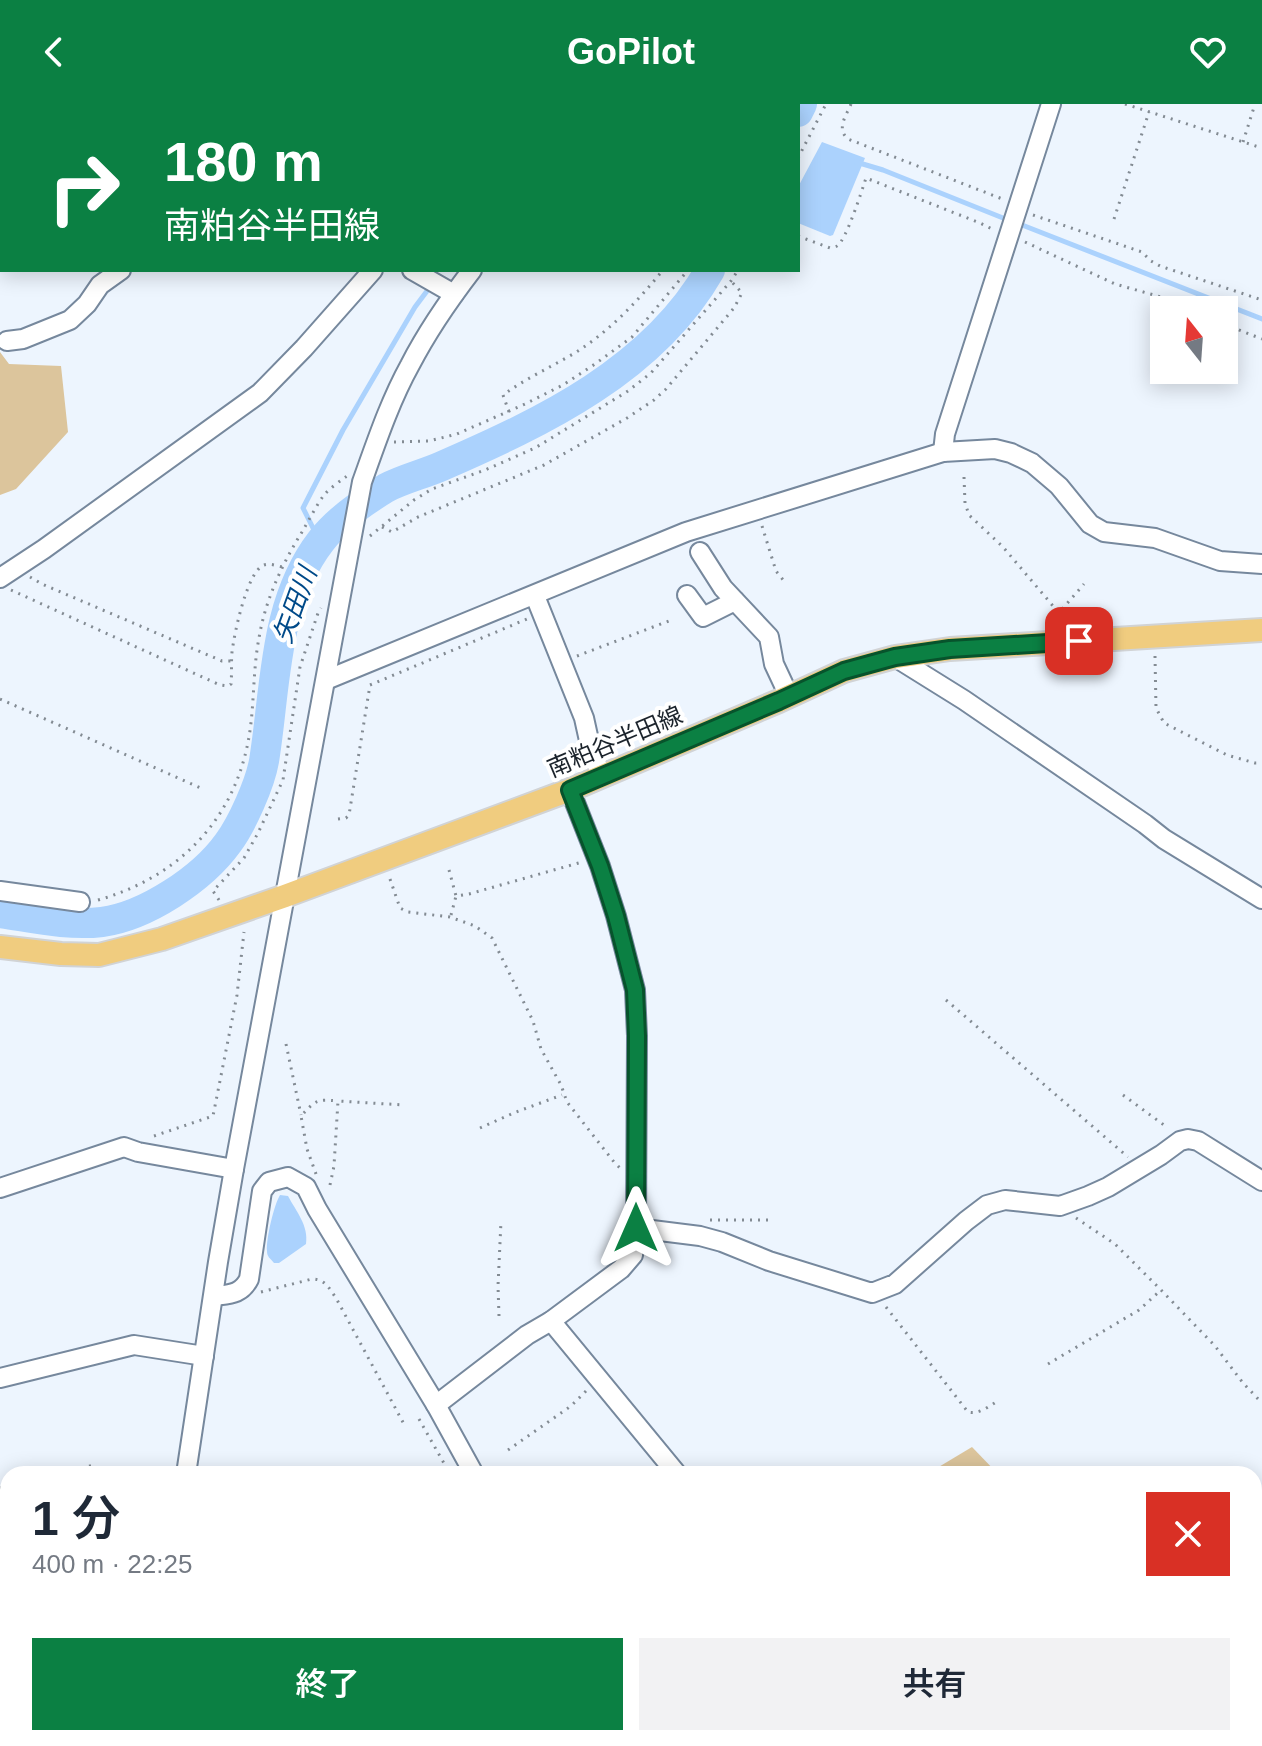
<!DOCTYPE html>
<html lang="ja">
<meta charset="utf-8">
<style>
:root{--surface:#fff;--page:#f2f2f3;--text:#1f2937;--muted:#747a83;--accent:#0b8043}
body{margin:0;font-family:Helvetica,"Noto Sans JP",sans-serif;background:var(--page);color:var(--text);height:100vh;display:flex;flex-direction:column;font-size:30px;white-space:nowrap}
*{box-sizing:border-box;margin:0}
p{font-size:26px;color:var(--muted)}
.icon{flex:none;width:44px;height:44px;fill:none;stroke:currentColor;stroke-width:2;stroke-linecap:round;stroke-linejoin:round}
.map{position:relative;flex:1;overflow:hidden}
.drawer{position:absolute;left:0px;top:1362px;width:1262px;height:280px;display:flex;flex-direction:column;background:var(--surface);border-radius:24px 24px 0 0;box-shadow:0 4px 20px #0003}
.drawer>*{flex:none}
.top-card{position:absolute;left:0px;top:0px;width:800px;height:168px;box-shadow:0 4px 20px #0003;background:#0b8043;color:#fff;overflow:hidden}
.needle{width:52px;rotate:343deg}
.controls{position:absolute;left:1150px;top:192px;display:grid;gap:16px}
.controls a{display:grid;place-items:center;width:88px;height:88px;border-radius:0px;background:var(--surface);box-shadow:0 4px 20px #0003;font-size:40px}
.pin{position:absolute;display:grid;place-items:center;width:68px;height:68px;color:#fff;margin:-34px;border-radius:16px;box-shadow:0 4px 12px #0006}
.me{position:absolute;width:88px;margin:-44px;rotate:0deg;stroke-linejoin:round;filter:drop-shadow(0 0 6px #0008)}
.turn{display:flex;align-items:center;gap:28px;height:168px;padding:0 32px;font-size:36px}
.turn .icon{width:104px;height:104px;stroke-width:2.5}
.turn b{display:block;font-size:56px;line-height:68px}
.round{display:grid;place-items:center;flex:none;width:84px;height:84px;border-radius:0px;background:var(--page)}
.head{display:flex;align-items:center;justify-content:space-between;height:136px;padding:0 32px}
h1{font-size:48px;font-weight:600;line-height:60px}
.cta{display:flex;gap:16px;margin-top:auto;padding:16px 32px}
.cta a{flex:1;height:92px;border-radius:0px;background:var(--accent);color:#fff;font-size:32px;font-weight:600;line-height:92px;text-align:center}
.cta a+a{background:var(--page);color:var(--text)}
header{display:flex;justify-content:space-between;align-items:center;height:104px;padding:0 32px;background:var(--accent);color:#fff;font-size:36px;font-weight:600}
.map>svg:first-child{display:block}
</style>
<header><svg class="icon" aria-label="back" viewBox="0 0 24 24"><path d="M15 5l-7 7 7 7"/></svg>GoPilot<svg class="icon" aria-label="heart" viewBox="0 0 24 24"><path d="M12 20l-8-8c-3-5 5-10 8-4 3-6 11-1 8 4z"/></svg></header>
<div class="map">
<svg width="1262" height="1642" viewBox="0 0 1262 1642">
<rect width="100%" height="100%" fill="#edf5fe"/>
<g fill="#dcc59c">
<polygon points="0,248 9,260 61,262 68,328 16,385 0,391"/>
<polygon points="972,1343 998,1370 927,1370"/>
<polygon points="1262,1495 1262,1642 1114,1642 1107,1634 1254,1634 1254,1499"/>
</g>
<g fill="#abd2fd">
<polygon points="822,38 865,54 833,131 830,132 798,119 798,83"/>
<path d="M280,1091L288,1092C296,1107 309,1122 306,1140L279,1159H274C270,1154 267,1153 267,1147C266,1135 274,1101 280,1091Z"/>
</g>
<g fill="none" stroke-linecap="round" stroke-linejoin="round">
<g stroke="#abd2fd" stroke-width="5">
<polyline points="554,2 556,0"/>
<polyline points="856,58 883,66 1008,116"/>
<polyline points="1017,119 1262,215"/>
<polyline points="320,438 303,404 343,326 415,203 430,183"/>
</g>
<g stroke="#abd2fd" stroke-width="30">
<polyline points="798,8 802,0"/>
<path d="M0,809C34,814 68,822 102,818C146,812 202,775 228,739C242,720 260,680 264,657C276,584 273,499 321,437C337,416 363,398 386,384C403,375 424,370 442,362C543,318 653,266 710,166"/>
</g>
<defs>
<g id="minor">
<polyline points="64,0 64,2"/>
<polyline points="336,0 337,2"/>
<polyline points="594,2 596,0"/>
<polyline points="412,166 454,190"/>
<polyline points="7,237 23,235 70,216 87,200 100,181 121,166"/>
<polyline points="943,348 945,330 1051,0"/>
<polyline points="700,448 723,484 769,533 774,560 789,592"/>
<polyline points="0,474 44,445 260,289 304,244 373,166"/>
<polyline points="687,491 703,513 735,497"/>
<polyline points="535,492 584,614 592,650 602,672"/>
<polyline points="895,553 964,596 1145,720 1164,735 1262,795"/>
<polyline points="326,576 686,428 943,348 995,345 1011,349 1032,359 1059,382 1090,420 1104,428 1155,434 1220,457 1262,460"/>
<polyline points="0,787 80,798"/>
<polyline points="0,1084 124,1043 138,1048 234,1065"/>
<polyline points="636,1124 700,1132 722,1138 769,1157 872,1189 895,1180 966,1117 987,1101 1005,1096 1060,1102 1088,1092 1108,1083 1161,1051 1180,1037 1188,1035 1198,1037 1262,1077"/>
<path d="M214,1192C229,1190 241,1191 249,1175L262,1087L269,1078L288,1073L306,1083L317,1105L436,1301L474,1370"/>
<polyline points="551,1217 677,1370"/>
<polyline points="0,1274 134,1241 204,1252"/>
<polyline points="436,1301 527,1231 551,1217 621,1165 633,1151 636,1124 637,932 635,886 616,812 600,762 570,686"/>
<path d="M186,1370L218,1158L234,1065L362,378C376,339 390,297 410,261C427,228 449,196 472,166"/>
<polyline points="737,1634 746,1642"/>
<polyline points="1092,1634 1098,1642"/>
<polyline points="140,1642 141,1634"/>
</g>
<polyline id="major" points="0,843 61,850 99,851 162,835 285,792 570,686 779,597 844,567 895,553 950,545 1262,526"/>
</defs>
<use href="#minor" stroke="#76889d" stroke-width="22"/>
<use href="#major" stroke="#d1d3d5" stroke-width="26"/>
<g stroke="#838b93" stroke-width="3" stroke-dasharray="2 6" stroke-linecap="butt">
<polyline points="256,0 256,2"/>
<path d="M851,0C846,12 836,25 848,35L1005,96"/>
<polyline points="1125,0 1262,44"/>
<polyline points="422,2 427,0"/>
<polyline points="472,2 478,0"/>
<polyline points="755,2 756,0"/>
<polyline points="776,2 777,0"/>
<polyline points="1243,38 1255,0"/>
<polyline points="798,54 826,0"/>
<polyline points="1033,111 1142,148 1151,157 1160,162 1262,196"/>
<polyline points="1114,115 1149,8"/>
<path d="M798,132L830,144C832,143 835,143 837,142C846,137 862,86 866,74L980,119L992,125"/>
<polyline points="1025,138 1115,180 1161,193 1191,206"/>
<polyline points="1224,220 1262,235"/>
<path d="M509,308L503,291C525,275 549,264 573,250C608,229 637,198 663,166"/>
<polyline points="394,338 429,337 457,330 525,300 563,281 595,260 632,233 688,166"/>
<polyline points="964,373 965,399 969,411 1003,443 1059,509"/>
<polyline points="762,422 776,467 784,477"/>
<polyline points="382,423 392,428 418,413 544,361 627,314 654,296 666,285 734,204 742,189 732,178"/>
<polyline points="370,432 414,396 432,385 485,366 535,344 628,287 651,269 731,177 738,166"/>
<polyline points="30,473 42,480 222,557 232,557"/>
<path d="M11,486L220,581L228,582L231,580C232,570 231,559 232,548C234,531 247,467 264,461C270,459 277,462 283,463"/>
<polyline points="1056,519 1057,511 1084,480"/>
<polyline points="577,552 674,515"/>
<polyline points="1155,552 1156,604 1164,619 1227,651 1255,659 1262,659"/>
<polyline points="0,595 203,685"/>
<polyline points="338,715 346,714 349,711 370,581 527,515"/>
<polyline points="449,766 456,792 469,790 582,758"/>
<polyline points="390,775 400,804 408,808 450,813 475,822 492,834 533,917 541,945 561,981 567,998 614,1058 620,1064"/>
<path d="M98,796C173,775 230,722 247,643C255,608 252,570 259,534C265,497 282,460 302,428C309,416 316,402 324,391C330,384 340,377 347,372"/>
<polyline points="219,796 213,787 244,754 258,729 283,676 300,563 318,509 321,504"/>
<polyline points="451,811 456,792"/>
<polyline points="946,896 1128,1053"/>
<polyline points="286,940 301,1011"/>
<polyline points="1123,991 1168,1024"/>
<polyline points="480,1024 516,1008 562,991"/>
<polyline points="154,1032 213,1012 237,891 244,828"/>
<path d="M316,1070L307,1045L301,1012C316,996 316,995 338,997"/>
<polyline points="330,1081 334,1062 338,997 404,1001"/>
<polyline points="1076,1114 1115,1140 1161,1186 1215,1242 1243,1279 1262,1299"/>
<polyline points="710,1116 774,1116"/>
<path d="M261,1188L312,1175C325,1175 329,1184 336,1194L405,1322"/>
<path d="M886,1203L968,1308C979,1311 989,1302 998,1297"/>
<polyline points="499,1212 498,1182 501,1117"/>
<polyline points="1048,1260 1139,1206 1161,1186"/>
<polyline points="419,1315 450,1370"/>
<polyline points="508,1346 571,1302 588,1285"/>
<polyline points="58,1370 94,1361"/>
<polyline points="0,1384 8,1382"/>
<polyline points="0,1523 8,1521"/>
<polyline points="698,1634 700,1642"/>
<polyline points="946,1634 952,1642"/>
</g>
<use href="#minor" stroke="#fff" stroke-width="18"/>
<use href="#major" stroke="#f0cc7f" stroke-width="22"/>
</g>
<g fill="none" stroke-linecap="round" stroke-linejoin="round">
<defs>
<polyline id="route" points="636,1124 637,932 635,886 616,812 600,762 570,686 779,597 844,567 895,553 950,545 1079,537"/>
</defs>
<use href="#route" stroke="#07532c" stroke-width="20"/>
<use href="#route" stroke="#0b8043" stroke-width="14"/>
</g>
<g text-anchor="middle" stroke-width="8" stroke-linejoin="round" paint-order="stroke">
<g font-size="24" fill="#1b232b" stroke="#fff">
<text transform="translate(615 638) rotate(-23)" y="8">南粕谷半田線</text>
</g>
<g font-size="26" font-style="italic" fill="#004a89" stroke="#fff">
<text transform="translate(295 501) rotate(-70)" y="9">矢田川</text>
</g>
</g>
</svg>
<div class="controls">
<a><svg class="needle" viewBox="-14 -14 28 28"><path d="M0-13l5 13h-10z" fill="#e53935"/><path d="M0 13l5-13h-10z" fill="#747a83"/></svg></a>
</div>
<div class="pin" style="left:1079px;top:537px;background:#d93025"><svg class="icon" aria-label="arrive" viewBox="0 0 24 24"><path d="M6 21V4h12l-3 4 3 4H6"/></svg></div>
<svg class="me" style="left:636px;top:1124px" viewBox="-20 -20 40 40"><path d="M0-17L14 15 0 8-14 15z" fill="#0b8043" stroke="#fff" stroke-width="4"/></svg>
<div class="top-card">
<div class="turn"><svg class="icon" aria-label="right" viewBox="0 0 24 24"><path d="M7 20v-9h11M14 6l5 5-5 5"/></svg><div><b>180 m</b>南粕谷半田線</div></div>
</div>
<section class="drawer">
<div class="head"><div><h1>1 分</h1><p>400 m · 22:25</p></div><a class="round" style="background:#d93025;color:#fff"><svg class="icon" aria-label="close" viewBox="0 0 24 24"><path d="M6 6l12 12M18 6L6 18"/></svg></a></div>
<div class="cta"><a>終了</a><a>共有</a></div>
</section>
</div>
